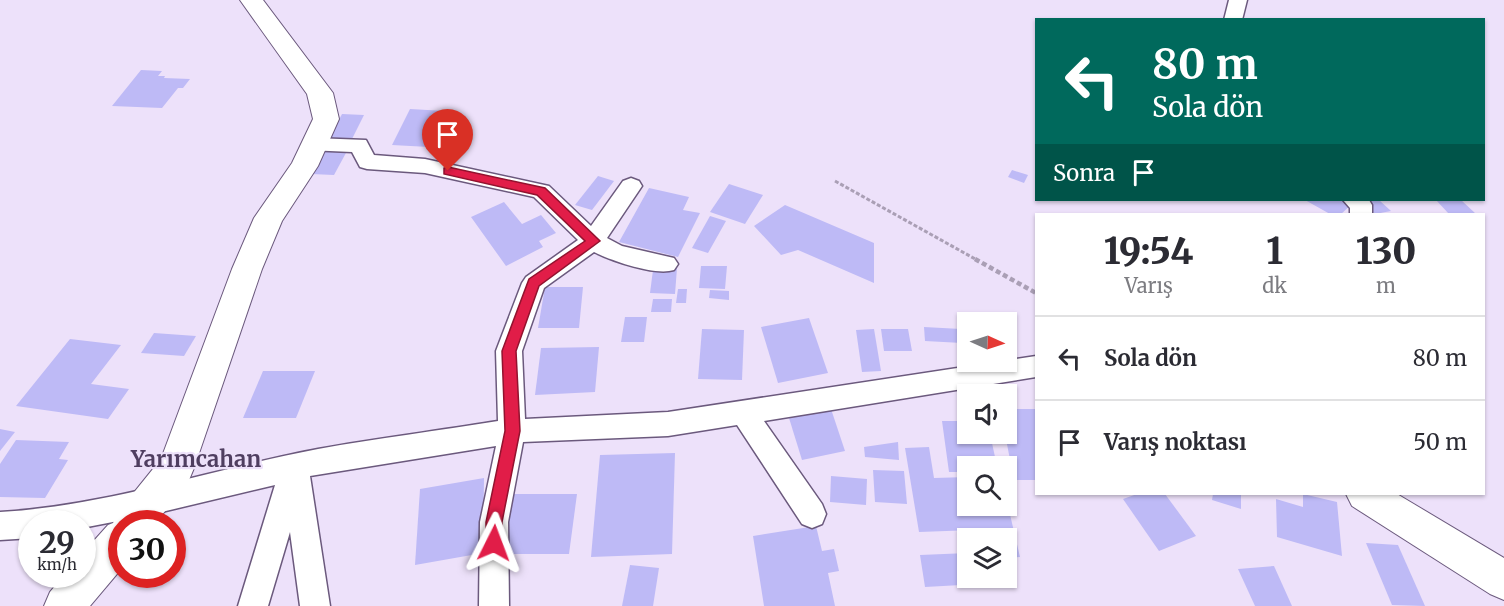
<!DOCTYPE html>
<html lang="tr">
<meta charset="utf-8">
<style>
:root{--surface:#fff;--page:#f2f2f3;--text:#2b2b33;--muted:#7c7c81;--line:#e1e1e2}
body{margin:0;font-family:Merriweather,serif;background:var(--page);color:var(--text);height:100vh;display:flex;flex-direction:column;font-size:22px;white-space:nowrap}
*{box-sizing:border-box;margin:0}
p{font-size:20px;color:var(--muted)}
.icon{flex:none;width:33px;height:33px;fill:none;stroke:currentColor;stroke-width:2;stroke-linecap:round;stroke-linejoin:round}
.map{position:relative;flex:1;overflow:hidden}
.drawer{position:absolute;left:1035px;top:213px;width:450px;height:282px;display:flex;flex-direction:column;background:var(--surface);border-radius:0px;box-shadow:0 2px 4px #0004}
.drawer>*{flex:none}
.banner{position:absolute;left:1035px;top:18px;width:450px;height:183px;border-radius:0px;box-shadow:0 2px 4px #0004;background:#00695c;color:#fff;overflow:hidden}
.needle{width:39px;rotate:93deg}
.fabs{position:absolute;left:957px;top:312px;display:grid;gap:12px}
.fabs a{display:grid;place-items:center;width:60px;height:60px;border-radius:0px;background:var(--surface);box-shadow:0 2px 4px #0004;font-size:30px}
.speed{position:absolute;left:18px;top:510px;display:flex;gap:12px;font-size:30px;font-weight:700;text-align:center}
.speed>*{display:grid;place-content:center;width:78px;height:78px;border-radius:50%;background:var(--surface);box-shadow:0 2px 4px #0004;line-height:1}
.speed small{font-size:15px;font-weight:400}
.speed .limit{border:9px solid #d22;background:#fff;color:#111}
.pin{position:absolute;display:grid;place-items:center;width:51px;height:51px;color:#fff;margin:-62px -26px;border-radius:50% 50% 50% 0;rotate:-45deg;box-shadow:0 0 6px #0007}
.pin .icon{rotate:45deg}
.me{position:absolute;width:66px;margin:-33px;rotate:3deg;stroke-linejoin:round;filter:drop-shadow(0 0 4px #0008)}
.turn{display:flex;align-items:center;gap:21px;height:126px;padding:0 18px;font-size:27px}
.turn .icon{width:78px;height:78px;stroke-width:2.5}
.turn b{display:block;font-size:42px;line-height:51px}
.then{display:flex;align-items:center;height:57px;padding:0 18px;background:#0003;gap:12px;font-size:22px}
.eta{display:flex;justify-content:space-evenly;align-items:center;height:102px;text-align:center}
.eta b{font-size:36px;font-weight:800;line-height:42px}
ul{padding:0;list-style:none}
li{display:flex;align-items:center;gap:18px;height:84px;padding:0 18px;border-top:2px solid var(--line)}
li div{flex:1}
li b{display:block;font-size:22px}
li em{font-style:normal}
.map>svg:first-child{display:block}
</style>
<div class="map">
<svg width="1504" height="606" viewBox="0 0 1504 606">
<rect width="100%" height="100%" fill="#ede1fa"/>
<g fill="#bebaf6">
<polygon points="141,70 162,71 158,76 165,76 164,78 190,79 183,88 178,88 162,108 112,106"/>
<polygon points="410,109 445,111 429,147 392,145"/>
<polygon points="342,114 364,115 351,141 328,141"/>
<polygon points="324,150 347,151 334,175 311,174"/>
<polygon points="1012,170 1028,175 1024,183 1008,177"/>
<polygon points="598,176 614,181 592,210 575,205"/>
<polygon points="729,184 763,195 745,224 710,212"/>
<polygon points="649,188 689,197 683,210 700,213 678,257 619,242"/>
<polygon points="1305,200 1341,200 1351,205 1341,214 1330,214"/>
<polygon points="1358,200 1379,200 1391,211 1375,214"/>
<polygon points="1436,200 1461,200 1476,214 1449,214"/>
<polygon points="504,202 522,224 541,215 556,233 539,241 543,247 506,266 471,217"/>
<polygon points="785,205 874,243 874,283 798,250 781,255 754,226"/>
<polygon points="710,216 726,221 708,253 692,248"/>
<polygon points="701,266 727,266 725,289 699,288"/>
<polygon points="677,268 675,294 650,293 653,270"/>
<polygon points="545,287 583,287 579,328 538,328"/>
<polygon points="678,289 687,289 686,303 676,303"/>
<polygon points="710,290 729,291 729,300 709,298"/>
<polygon points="653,299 672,299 671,312 651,312"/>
<polygon points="625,317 647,317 644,342 621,342"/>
<polygon points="809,318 828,373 778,383 761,327"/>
<polygon points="924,327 961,329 962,343 925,341"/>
<polygon points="702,329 744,330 742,380 698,379"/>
<polygon points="874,329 881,371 862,372 856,330"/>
<polygon points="881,329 908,329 912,351 884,351"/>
<polygon points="154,333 196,336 184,356 141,353"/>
<polygon points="70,339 121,345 91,384 129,389 108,419 16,406"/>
<polygon points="599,347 595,392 535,395 541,348"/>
<polygon points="263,371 315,371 296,418 243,418"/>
<polygon points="831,409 845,451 802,460 789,418"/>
<polygon points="1006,409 1036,409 1036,480 1014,480 1005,434"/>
<polygon points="942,421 968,421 968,434 990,434 997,466 968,466 968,472 949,472"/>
<polygon points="0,429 15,432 0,451"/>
<polygon points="16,440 69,442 59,459 68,460 45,498 0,497 0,464"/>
<polygon points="898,442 899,460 865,457 864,447"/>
<polygon points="929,447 934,478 968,477 968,506 1008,506 1020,557 1008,558 1006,538 1004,538 1001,529 919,532 905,448"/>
<polygon points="675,453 672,554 591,557 600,455"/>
<polygon points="873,470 904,471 907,504 875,502"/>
<polygon points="831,476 867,479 866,505 830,502"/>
<polygon points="484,478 483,553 415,565 420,489"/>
<polygon points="509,494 577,494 569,554 497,554"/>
<polygon points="1137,494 1165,494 1196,536 1159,551 1123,499"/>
<polygon points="1213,494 1241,494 1241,509 1212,500"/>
<polygon points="1303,494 1337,502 1342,556 1277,537 1276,499 1303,507"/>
<polygon points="816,526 822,551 834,549 839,571 828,573 835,606 764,606 753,536"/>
<polygon points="1366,543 1398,545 1425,606 1392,605"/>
<polygon points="968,553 968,578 977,578 979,584 925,587 920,555"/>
<polygon points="630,565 659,568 653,606 622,606"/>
<polygon points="1274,566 1292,606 1255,606 1238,569"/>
</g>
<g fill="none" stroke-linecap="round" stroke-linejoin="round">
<defs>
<g id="minor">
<polygon points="1229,0 1247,0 1242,20 1224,20"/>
<path d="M314,138L366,140L374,155L425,159L549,186L591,226L623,181L631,178L639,181L642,186L607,238L622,246L674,258L678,264L674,270C655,276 612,261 594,252L544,288L522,351L525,419L668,412L1036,356V377L764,421L822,504L826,514L822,524L812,528L802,524L737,425L668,436L523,442L508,522L509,606H479L480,522L496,446L310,476L330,606H300L290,532L268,606H238L275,485L149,515L82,528V524H32V538L0,540V512C108,506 212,469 318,449C377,438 438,431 498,421L496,351L522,283L526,277L578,240L534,197L425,173L367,169L360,167L352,152L307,150L304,145L307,140Z"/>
<polygon points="1343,200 1369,200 1372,205 1372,214 1350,214 1350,208"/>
</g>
<g id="tertiary">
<polygon points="240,0 263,0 333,93 339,119 318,166 282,221 262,269 194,468 189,480 155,524 122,524 122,568 90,606 44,606 50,592 65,574 82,574 82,554 108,525 113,523 119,511 161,459 232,269 254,218 292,163 313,119 307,94"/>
<polygon points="1346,494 1397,494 1504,558 1504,600 1490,594 1352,506"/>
</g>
</defs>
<use href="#minor" stroke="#6b597d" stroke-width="3"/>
<use href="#tertiary" stroke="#6b597d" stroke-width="2"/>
<polyline stroke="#aa9fb5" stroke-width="3" stroke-dasharray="4 2" stroke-linecap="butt" points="835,181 977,260"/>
<polyline stroke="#aa9fb5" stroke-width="4.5" stroke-dasharray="5 3" stroke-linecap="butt" points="975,259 1036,293"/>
<use href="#minor" fill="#fff" fill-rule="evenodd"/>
<use href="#tertiary" fill="#fff" fill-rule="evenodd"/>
</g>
<polygon fill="#e11d48" stroke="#92132f" stroke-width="1.5" points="448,167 545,188 600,241 539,286 516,351 520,431 502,522 502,543 500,549 494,551 488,549 486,543 486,522 505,431 502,351 529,279 585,241 537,195 444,174 444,168"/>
<g text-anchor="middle" stroke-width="4.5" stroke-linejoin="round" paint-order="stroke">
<g font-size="22" font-weight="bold" fill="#4f3e60" stroke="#ede1fa">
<text x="196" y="467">Yarımcahan</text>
</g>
</g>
</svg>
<div class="fabs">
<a><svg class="needle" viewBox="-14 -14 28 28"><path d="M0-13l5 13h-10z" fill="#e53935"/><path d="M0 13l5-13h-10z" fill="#7c7c81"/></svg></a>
<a><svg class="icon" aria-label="sound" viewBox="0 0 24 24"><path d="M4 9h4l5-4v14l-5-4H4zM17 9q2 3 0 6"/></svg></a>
<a><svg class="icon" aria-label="search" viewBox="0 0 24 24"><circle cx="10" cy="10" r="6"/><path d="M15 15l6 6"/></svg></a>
<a><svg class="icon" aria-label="layers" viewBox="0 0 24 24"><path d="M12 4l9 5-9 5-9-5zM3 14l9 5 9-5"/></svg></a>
</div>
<div class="speed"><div>29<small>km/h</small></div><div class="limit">30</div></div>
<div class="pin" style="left:448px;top:171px;background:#d93025"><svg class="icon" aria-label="arrive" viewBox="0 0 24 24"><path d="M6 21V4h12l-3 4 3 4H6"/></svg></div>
<svg class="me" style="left:494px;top:543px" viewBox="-20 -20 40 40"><path d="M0-17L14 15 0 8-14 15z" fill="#e11d48" stroke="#fff" stroke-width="4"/></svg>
<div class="banner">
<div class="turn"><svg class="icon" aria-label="left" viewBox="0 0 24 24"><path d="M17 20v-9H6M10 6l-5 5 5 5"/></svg><div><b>80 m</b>Sola dön</div></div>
<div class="then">Sonra<svg class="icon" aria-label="arrive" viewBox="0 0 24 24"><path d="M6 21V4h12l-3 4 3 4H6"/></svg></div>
</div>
<section class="drawer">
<div class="eta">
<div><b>19:54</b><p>Varış</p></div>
<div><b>1</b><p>dk</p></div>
<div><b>130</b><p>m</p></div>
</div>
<ul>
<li><svg class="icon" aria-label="left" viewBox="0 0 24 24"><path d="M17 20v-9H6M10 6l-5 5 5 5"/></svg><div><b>Sola dön</b></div><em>80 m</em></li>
<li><svg class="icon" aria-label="arrive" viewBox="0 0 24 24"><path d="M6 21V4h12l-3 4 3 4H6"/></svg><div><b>Varış noktası</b></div><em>50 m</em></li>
</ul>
</section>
</div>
